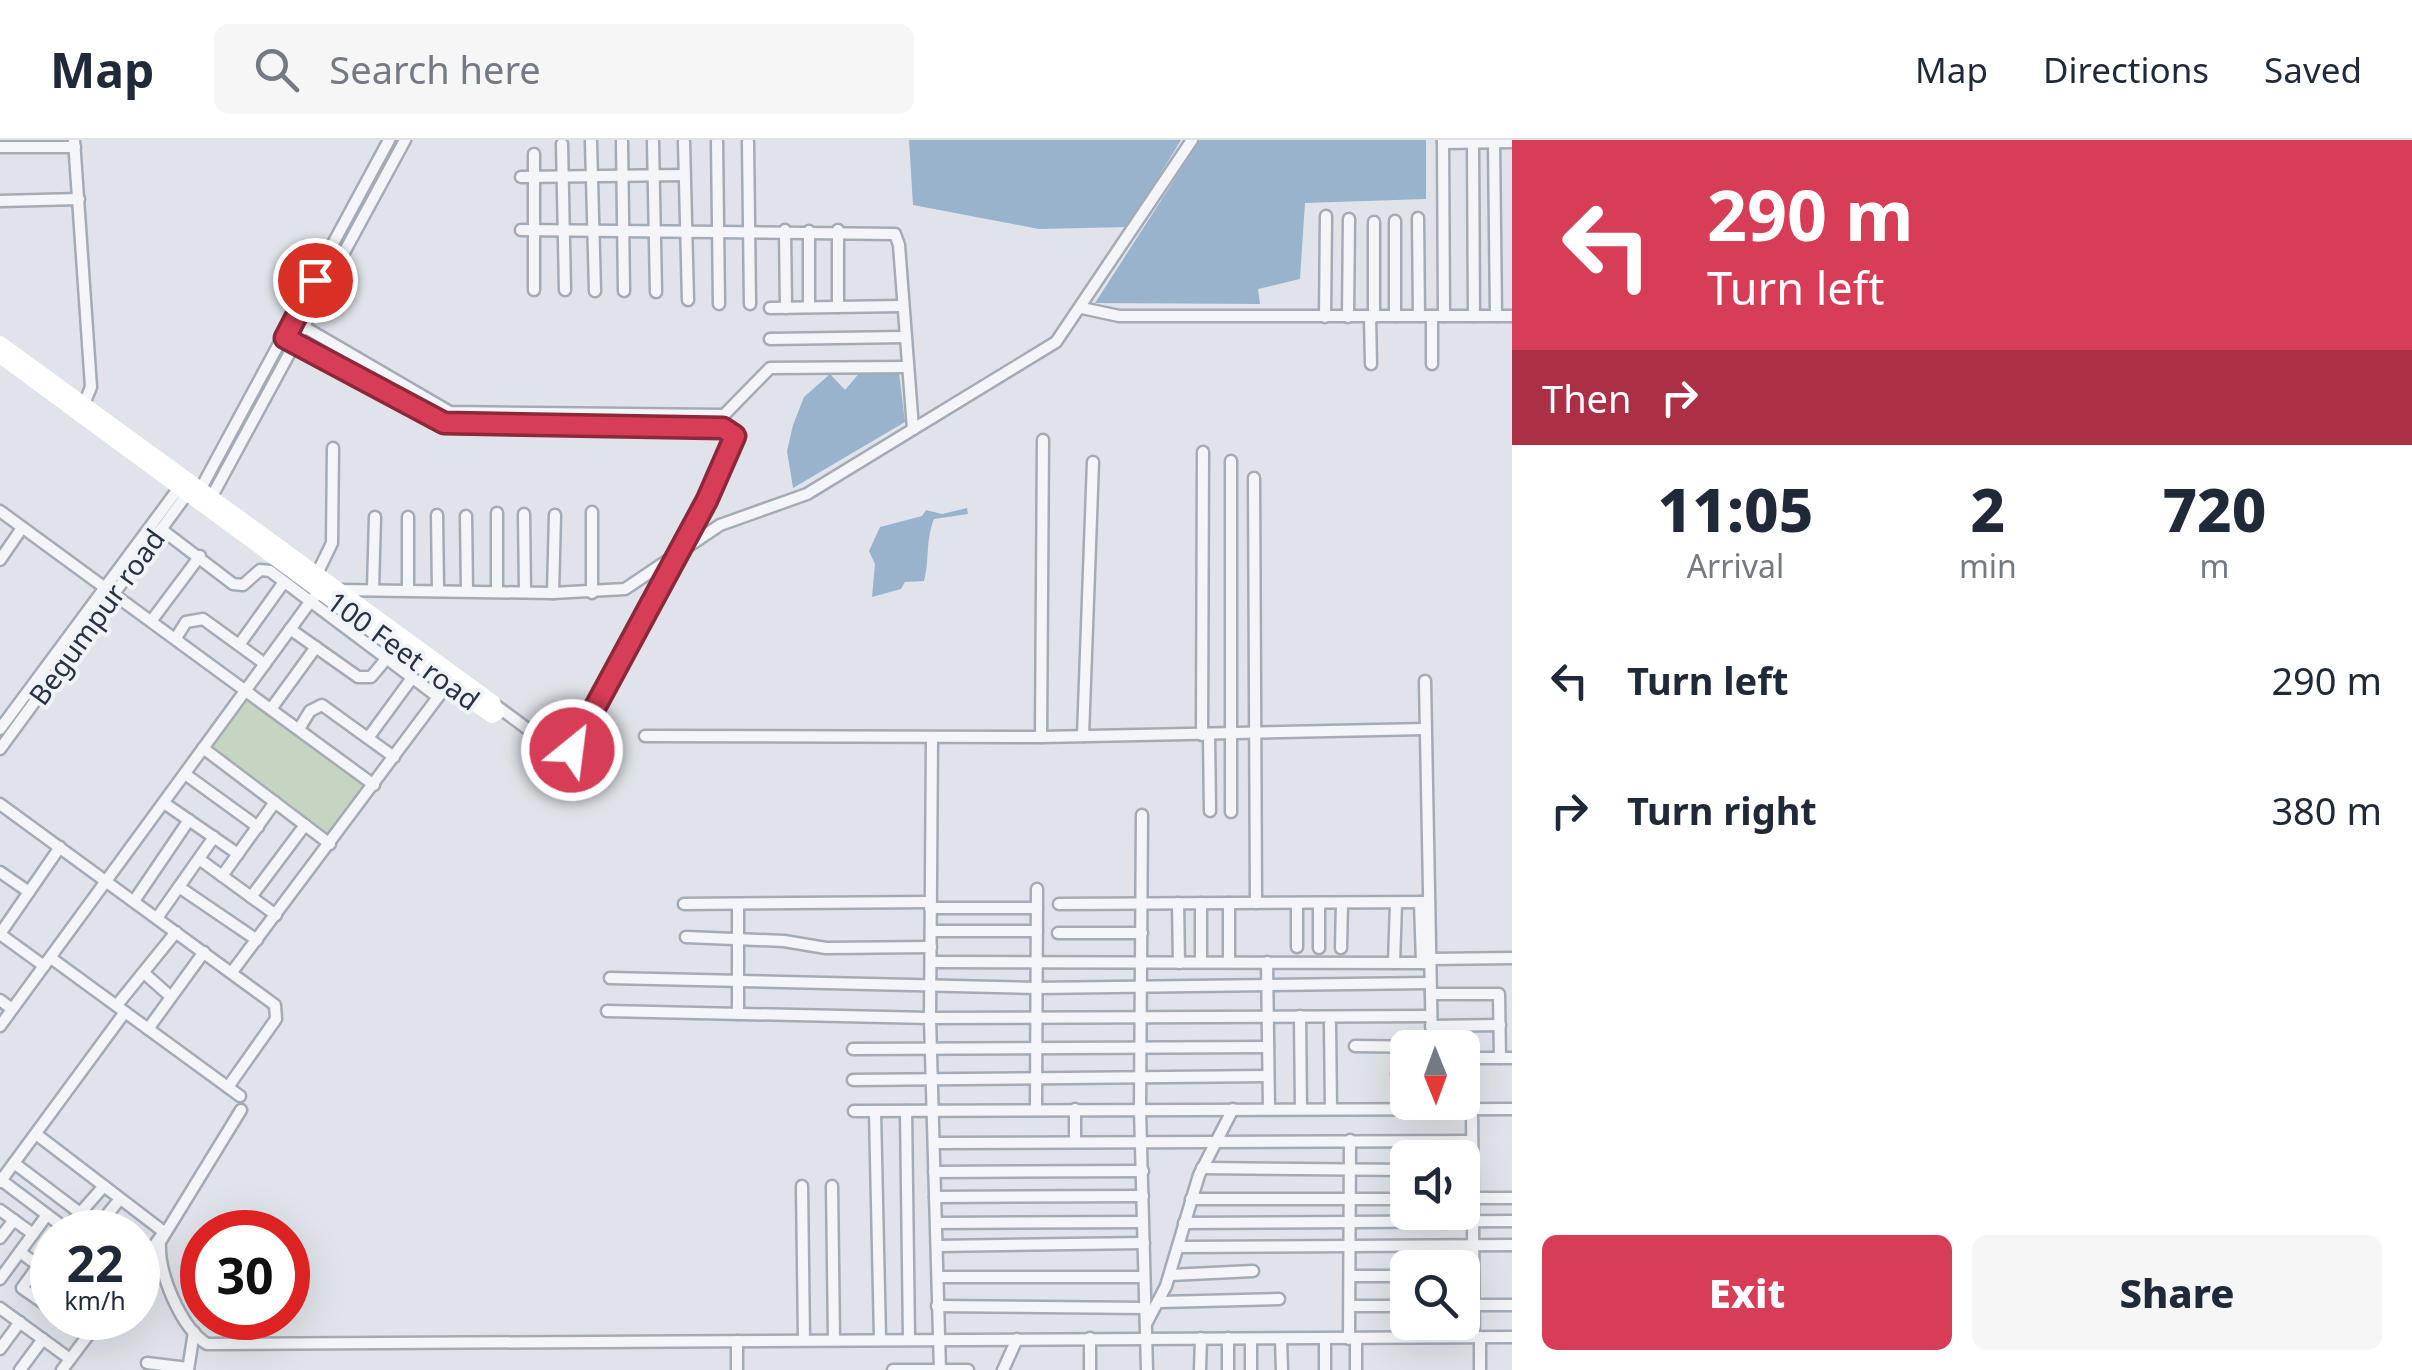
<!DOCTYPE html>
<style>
:root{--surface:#fff;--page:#f6f6f7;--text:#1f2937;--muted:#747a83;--line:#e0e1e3;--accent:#d83d57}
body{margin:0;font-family:"Noto Sans",sans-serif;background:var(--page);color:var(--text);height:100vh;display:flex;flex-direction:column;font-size:38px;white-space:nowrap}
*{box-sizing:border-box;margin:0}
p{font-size:32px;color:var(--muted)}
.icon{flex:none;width:55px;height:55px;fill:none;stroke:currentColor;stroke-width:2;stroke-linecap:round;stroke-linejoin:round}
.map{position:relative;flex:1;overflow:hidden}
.drawer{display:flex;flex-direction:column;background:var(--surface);width:900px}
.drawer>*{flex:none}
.banner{background:#d83d57;color:#fff;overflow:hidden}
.needle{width:65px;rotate:179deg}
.fabs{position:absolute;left:1390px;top:890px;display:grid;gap:20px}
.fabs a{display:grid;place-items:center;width:90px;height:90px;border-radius:15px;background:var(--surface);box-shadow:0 10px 40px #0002;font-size:50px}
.speed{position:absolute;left:30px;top:1070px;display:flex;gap:20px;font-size:50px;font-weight:700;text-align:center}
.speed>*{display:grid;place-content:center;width:130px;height:130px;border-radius:50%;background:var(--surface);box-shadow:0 10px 40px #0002;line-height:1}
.speed small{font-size:25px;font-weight:400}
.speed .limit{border:15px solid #d22;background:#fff;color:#111}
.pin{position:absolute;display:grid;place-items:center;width:85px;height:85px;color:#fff;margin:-42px;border:5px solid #fff;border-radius:50%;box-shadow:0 2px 10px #0007}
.me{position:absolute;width:110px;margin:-55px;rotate:29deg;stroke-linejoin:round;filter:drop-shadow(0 0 8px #0008)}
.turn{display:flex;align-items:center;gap:35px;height:210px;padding:0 30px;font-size:45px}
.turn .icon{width:130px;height:130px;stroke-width:2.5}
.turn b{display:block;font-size:70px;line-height:85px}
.then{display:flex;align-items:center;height:95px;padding:0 30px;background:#0003;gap:20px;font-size:38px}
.eta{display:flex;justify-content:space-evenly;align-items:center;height:170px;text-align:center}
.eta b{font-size:60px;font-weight:800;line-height:70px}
.button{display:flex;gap:20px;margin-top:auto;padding:20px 30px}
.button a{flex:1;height:115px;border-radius:15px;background:var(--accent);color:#fff;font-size:40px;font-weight:800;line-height:115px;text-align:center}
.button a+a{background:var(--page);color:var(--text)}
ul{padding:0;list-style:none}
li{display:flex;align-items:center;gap:30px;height:130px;padding:0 30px}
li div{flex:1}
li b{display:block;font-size:38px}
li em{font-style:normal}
header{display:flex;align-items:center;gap:60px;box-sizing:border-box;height:140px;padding:0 50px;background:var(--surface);border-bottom:2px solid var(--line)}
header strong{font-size:48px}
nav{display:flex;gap:55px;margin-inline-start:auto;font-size:35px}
.search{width:700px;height:90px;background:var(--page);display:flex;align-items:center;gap:25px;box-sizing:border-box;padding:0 35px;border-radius:15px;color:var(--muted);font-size:38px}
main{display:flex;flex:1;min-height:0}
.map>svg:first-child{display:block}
</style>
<header>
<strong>Map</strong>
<div class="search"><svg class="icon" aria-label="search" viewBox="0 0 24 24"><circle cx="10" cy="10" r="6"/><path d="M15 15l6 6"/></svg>Search here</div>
<nav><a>Map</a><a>Directions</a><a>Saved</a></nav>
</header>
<main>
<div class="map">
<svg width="1512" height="1230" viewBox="0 0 1512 1230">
<rect width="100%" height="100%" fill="#e0e4ea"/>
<polygon fill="#c6d5c1" points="248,559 365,646 328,694 212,608"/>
<g fill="#99b3cd">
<polygon points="909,0 1181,0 1128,87 1039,89 913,65"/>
<polygon points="1200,0 1426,0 1426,59 1305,63 1300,139 1258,149 1260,164 1095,163"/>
<polygon points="861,231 899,232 905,282 793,348 787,311 793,285 804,257 830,234 845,250"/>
<path d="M967,368L968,374L934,379C925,402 930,419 924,441L905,442L901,449L872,457L875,424L869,411L880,387L922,376L926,370L942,374Z"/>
</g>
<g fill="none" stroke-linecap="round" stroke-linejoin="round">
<defs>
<g id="street">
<polyline points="74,0 91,247 84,264"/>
<polyline points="1443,0 1444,176"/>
<polyline points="591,2 595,151"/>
<polyline points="622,2 624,151"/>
<polyline points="653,2 656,152"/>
<polyline points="684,2 688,160"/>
<polyline points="717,2 719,164"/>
<polyline points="748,2 750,164"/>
<polyline points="1473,2 1474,176"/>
<polyline points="1443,3 1512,2"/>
<polyline points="1494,3 1496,176"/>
<polyline points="562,4 565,150"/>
<polyline points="0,7 75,7"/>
<polyline points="534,14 534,150"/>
<polyline points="521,37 684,35"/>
<polyline points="0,61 79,59"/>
<polyline points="1418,78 1419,176"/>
<polyline points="1374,82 1374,177"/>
<polyline points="521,90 895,94 899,105 913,289"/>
<polyline points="785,90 786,168"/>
<polyline points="809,91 809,167"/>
<polyline points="838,167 838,90"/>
<polyline points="770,168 902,166"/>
<polyline points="1082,168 1119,176 1512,176"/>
<polyline points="1395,176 1395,81"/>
<polyline points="1432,176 1432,224"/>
<polyline points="1325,177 1326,76"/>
<polyline points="1348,177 1349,79"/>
<polyline points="1370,177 1371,224"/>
<polyline points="306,188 450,272 724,275 770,228 906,227"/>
<polyline points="285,197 445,283 723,288 735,297 679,414 572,610 556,610 498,567"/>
<polyline points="770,199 904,197"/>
<polyline points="1231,321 1231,672"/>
<polyline points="1254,338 1256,763"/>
<polyline points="200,350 389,0"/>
<polyline points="211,358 405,0"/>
<polyline points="0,371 374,645"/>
<polyline points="524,374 525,452"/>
<polyline points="437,375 438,449"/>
<polyline points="466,376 467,451"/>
<polyline points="408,377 408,449"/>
<polyline points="161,389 233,444 243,445 260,430 270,431 438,557"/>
<polyline points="0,420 22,388"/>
<polyline points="316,436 332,403 333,308"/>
<polyline points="373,449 375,377"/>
<polyline points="341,450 553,453 625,449 720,385 807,354 1056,202 1192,0"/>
<polyline points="497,451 497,373"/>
<polyline points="553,453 555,375"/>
<polyline points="592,453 592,372"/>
<polyline points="152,480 200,416"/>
<polyline points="290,489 358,537 371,537 387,518"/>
<polyline points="176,498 186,482 203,479 265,524"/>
<polyline points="239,505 284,442"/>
<polyline points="1425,541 1432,908"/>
<polyline points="271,569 316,507"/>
<polyline points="0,589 181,345"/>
<polyline points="299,589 310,571 322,565 394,617"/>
<polyline points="1202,595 1203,312"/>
<polyline points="1209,595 1210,671"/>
<polyline points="645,596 1041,597 1425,589"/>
<polyline points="1083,596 1093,322"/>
<polyline points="1041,597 1043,300"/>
<polyline points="368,598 412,538"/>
<polyline points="932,598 930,878 940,1230"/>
<polyline points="203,608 330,704"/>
<polyline points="0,609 190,350"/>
<polyline points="185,634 258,687"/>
<polyline points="164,663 238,714"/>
<polyline points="0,664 275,865 276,879 228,947"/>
<polyline points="1142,675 1140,969 1147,1230"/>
<polyline points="199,719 276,775"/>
<polyline points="0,732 29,752"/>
<polyline points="222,736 275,662"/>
<polyline points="179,747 257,800"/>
<polyline points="251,757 305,685"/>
<polyline points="134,761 189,680"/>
<polyline points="1420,762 1422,823"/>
<polyline points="1178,763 1179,823"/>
<polyline points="1201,763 1201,822"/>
<polyline points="1319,763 1319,808"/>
<polyline points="684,764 930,762"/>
<polyline points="1059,764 1429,762"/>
<polyline points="930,768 1037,768"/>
<polyline points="157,778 214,697"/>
<polyline points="931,791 1037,791"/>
<polyline points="1058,793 1142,793"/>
<polyline points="0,794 60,707"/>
<polyline points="0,794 44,826"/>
<polyline points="686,797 784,801 826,808 931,807"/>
<polyline points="1297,807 1297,763"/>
<polyline points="1341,808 1342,763"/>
<polyline points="51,818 240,956"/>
<polyline points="1430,819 1512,818"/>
<polyline points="932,822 1430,823"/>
<polyline points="1229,822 1229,763"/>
<polyline points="1267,822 1269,969"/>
<polyline points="1394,823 1396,763"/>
<polyline points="232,832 447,545"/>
<polyline points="144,833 171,857"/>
<polyline points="610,838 1036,848 1430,843"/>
<polyline points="1431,854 1499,854 1500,918"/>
<polyline points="0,860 12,869"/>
<polyline points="117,865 176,792"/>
<polyline points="607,871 930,878 1431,876"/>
<polyline points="738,874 738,764"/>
<polyline points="1300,876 1301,969"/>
<polyline points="1330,884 1331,969"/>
<polyline points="0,886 313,458 324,451"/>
<polyline points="1431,886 1500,885"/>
<polyline points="148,889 204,812"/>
<polyline points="1355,906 1432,907"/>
<polyline points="853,909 1268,907"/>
<polyline points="1462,918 1512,918"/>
<polyline points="1397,934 1408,934"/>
<polyline points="853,940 1268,936"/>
<polyline points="1036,969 1037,749"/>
<path d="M241,970L160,1102C158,1133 181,1188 207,1204L1512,1197"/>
<polyline points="1472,970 1474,1197"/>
<polyline points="854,971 1512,969"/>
<polyline points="906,971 909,1198"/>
<polyline points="875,972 880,1198"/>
<polyline points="36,994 164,1092 138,1128"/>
<polyline points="1075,1002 1075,969"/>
<polyline points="935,1003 1472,1001"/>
<polyline points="14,1023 80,1073"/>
<polyline points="1202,1028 1408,1030"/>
<polyline points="934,1032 1143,1031"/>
<polyline points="1,1040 70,1092"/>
<polyline points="0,1042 125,872"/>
<polyline points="802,1046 804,1200"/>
<polyline points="832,1046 834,1199"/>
<polyline points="935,1057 1143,1056"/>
<polyline points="1462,1058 1512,1058"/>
<polyline points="1191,1059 1408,1059"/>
<polyline points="0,1070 33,1094"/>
<polyline points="937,1083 1143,1082"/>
<polyline points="1184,1083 1512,1081"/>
<polyline points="66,1089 104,1046"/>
<polyline points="93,1092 120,1059"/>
<polyline points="0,1098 14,1080"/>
<polyline points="938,1106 1144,1103"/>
<polyline points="1178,1107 1512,1105"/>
<polyline points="20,1112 52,1136"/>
<polyline points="38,1126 22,1148 52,1169"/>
<polyline points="1170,1135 1253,1131"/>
<polyline points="1351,1136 1408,1136"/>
<polyline points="938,1137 1144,1137"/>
<polyline points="0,1139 47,1075"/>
<polyline points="1160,1162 1279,1159"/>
<polyline points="1473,1165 1512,1165"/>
<polyline points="937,1166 1145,1168"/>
<polyline points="1350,1166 1408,1166"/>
<polyline points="0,1168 70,1219"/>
<polyline points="66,1178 75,1183"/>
<polyline points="1146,1184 1166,1146 1199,1035 1233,969"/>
<polyline points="1480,1197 1480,1230"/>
<polyline points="1228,1198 1228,1230"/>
<polyline points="1251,1199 1251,1230"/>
<polyline points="1349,1199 1350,1000"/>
<polyline points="1356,1199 1356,1230"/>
<polyline points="1281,1200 1282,1230"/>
<polyline points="737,1201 737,1230"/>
<polyline points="0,1209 20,1182"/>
<polyline points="147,1223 188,1228"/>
<polyline points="20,1230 43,1199"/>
<polyline points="62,1230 101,1178"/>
<polyline points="188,1230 194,1192"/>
<polyline points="893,1230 968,1230"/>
<polyline points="1003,1230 1017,1199"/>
<polyline points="1090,1230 1090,1198"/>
<polyline points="1200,1230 1201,1198"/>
<polyline points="1325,1230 1325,1199"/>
</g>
</defs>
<use href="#street" stroke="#a5abb5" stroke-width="15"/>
<use href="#street" stroke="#f3f5f8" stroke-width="10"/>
<polyline stroke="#fff" stroke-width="14" points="0,203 493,562 497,573 492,576 447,545 0,216"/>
</g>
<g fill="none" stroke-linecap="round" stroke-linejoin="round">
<defs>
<polyline id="route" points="315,140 285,198 444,283 723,288 735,296 707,360 572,610"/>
</defs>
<use href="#route" stroke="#8c2839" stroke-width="25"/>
<use href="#route" stroke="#d83d57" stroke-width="18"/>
</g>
<g text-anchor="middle" stroke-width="8" stroke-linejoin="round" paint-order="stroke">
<g font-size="28" fill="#283243" stroke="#f0f3f7">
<text transform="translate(97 477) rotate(-54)" y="10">Begumpur road</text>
<text transform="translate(403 511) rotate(36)" y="10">100 Feet road</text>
</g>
</g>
</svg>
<div class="fabs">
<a><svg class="needle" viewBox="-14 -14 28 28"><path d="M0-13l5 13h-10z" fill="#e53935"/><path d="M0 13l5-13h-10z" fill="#747a83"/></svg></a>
<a><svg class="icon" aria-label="sound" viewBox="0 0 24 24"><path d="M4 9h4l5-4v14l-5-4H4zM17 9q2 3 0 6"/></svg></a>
<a><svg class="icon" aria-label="search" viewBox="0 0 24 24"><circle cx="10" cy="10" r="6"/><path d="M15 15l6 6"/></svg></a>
</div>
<div class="speed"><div>22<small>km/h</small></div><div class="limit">30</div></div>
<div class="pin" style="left:315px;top:140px;background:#d93025"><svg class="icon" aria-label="arrive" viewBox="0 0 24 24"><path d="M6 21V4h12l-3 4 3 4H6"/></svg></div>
<svg class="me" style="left:572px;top:610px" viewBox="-20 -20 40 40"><circle r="17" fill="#d83d57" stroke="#fff" stroke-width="3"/><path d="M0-11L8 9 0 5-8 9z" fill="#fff"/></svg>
</div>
<section class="drawer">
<div class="banner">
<div class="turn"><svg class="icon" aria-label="left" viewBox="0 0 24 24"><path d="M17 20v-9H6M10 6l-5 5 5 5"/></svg><div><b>290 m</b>Turn left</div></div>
<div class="then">Then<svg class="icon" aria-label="right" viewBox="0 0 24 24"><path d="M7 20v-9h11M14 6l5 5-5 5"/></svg></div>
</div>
<div class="eta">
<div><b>11:05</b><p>Arrival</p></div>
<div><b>2</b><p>min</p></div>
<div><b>720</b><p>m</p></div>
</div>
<ul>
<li><svg class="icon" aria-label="left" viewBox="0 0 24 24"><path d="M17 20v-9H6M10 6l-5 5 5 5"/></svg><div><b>Turn left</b></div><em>290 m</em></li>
<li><svg class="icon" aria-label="right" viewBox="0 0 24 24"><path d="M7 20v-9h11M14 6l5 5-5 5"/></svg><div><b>Turn right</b></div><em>380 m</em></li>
</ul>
<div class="button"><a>Exit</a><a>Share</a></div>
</section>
</main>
